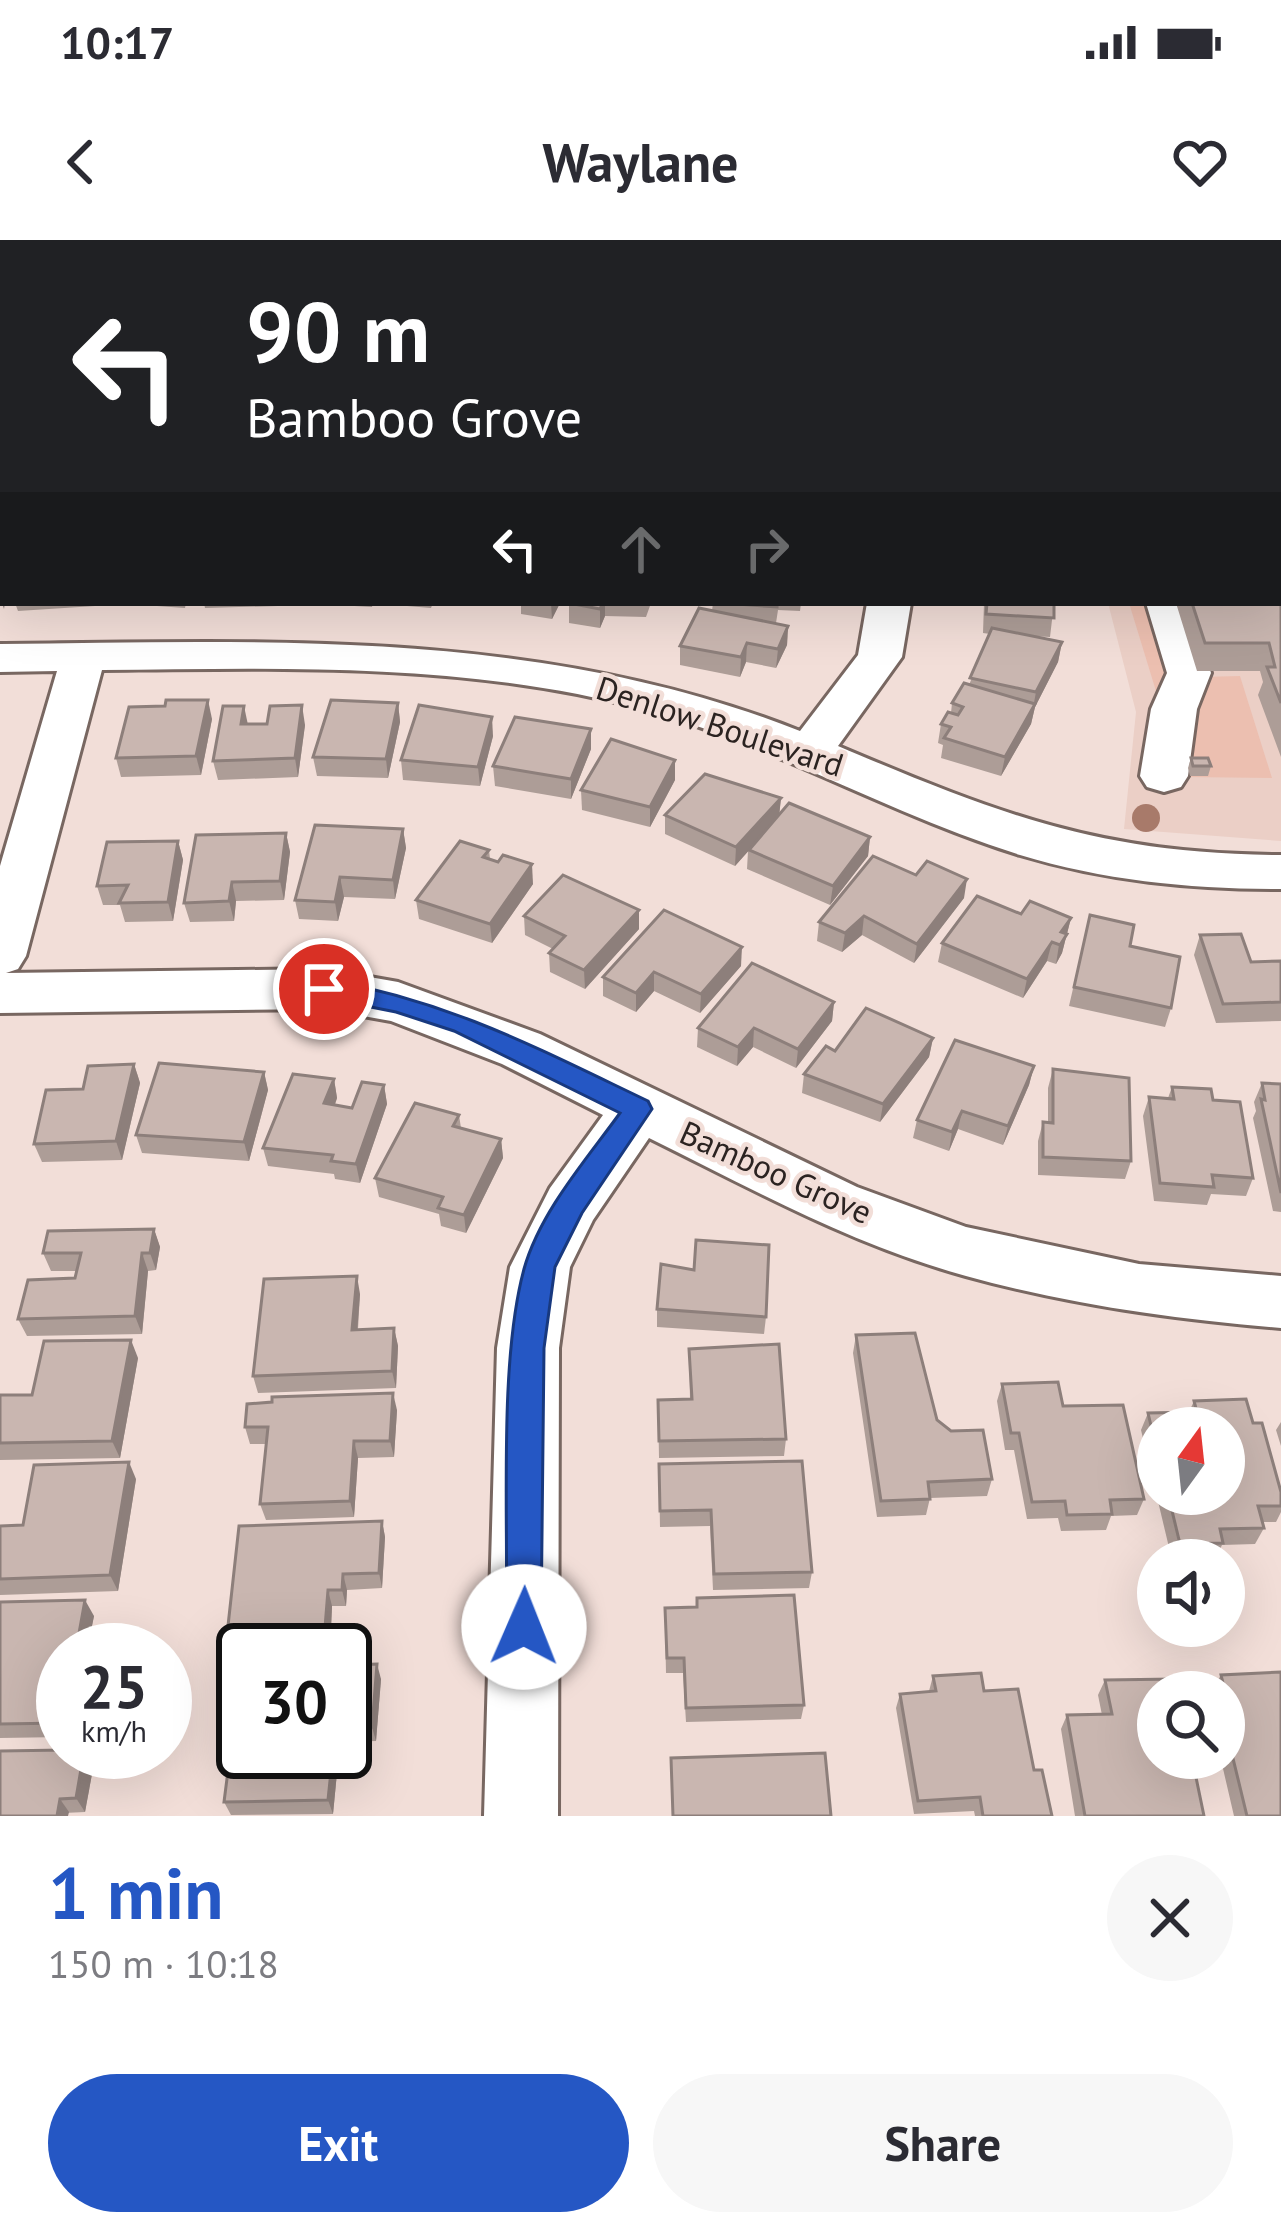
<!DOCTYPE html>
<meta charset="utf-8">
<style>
:root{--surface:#fff;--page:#f7f7f7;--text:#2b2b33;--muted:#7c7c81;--accent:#2557c4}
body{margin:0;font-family:"PT Sans",sans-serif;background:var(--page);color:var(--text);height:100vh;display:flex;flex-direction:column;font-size:45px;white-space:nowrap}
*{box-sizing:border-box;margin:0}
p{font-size:39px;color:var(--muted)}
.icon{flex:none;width:66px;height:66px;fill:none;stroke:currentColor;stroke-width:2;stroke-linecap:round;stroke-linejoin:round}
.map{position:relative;height:1576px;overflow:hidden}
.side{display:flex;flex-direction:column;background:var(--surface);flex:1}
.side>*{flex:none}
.hud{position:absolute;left:0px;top:0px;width:1281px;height:366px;box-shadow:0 12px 48px #0002;background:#202124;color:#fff;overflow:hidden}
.needle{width:78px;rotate:15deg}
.controls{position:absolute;left:1137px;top:1167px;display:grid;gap:24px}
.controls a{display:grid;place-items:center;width:108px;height:108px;border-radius:50%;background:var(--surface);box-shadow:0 12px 48px #0002;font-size:60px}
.speed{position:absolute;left:36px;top:1383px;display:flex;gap:24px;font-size:60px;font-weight:700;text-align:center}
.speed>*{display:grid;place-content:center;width:156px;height:156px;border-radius:50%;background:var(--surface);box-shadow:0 12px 48px #0002;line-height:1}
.speed small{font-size:30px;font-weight:400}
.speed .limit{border:6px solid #111;border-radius:18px;background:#fff;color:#111}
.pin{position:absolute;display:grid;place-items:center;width:102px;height:102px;color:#fff;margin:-51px;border:6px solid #fff;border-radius:50%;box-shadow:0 3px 12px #0007}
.me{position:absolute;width:132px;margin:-66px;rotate:1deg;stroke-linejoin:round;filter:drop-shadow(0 0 9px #0008)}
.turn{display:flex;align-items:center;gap:42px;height:252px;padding:0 48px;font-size:54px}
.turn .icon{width:156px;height:156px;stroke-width:2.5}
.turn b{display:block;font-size:84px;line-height:102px}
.lanes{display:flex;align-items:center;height:114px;padding:0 48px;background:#0003;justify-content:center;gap:60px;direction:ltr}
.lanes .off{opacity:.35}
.round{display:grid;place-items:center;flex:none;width:126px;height:126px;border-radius:63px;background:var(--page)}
.headline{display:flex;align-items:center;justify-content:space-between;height:204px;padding:0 48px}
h1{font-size:72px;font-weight:800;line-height:90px;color:var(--accent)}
.cta{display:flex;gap:24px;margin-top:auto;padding:24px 48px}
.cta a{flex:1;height:138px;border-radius:72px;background:var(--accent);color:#fff;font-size:48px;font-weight:800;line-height:138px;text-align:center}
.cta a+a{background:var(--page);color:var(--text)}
.status{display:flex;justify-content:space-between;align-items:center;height:84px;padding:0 60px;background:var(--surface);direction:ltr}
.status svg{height:33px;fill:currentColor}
header{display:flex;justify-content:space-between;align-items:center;height:156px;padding:0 48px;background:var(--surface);font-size:54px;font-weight:800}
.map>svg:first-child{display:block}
</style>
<div class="status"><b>10:17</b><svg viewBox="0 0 49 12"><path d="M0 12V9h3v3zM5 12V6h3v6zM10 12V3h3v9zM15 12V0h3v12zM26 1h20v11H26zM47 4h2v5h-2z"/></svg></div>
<header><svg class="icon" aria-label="back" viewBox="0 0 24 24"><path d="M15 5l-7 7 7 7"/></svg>Waylane<svg class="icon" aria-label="heart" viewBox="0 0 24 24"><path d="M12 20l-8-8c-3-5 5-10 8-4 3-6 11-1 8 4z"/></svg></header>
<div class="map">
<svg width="1281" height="1576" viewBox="0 0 1281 1576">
<rect width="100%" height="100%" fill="#f2ded8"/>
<polygon fill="#ebcfc6" points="1015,0 1281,0 1281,601 1124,589 1136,472 1108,363 1278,363 1278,3"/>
<g fill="#ecbfb0">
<polygon points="1018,0 1281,0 1281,250 1278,3"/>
<polygon points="1129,363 1158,363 1183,437 1163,474"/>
<polygon points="1240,436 1272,538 1185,537 1201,437"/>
</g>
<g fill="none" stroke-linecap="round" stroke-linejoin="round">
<defs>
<g id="minor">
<polygon points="807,0 841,0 842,3 808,3"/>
<rect x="0" y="164" width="3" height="22"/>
<rect x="1278" y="270" width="3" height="24"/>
<path d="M867,363H911L902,417L838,506C1001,575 1101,614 1281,615V649C1191,649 1106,641 1020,615C892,575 775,506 646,470C470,422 282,428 102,430L26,716L18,729L6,733L324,729L398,742L540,794L857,947L966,987L1139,1024L1281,1036V1088C1174,1079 1071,1065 966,1036C855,1006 752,949 649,898L593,980L570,1027L559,1108L558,1576H484L497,1108L510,1027L550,948L603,875L502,824L391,781L324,769L0,773V626L57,431L0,432V404C271,401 544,389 800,491L858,415Z"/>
<polygon points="1146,363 1190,363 1211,433 1197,469 1188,536 1181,547 1164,552 1147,547 1140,536 1151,469 1167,433"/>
</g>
</defs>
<use href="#minor" stroke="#786761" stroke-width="6"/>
<use href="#minor" fill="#fff" fill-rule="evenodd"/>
</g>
<circle fill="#a87a6a" cx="1146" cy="578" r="14"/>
<g fill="#ad9d97" fill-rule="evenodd">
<polygon points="629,0 700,0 700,3 632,3"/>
<polygon points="713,0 771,0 771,3 715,3"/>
<rect x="898" y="0" width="77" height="3"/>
<rect x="0" y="95" width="3" height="45"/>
<rect x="0" y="205" width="3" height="62"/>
<polygon points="1281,314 1281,517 1258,455 1263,442 1260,431 1197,431 1176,363 1278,363"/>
<polygon points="15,363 96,363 95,366 18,371"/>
<polygon points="115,363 186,363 185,368"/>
<polygon points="204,363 279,363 278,366 205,368"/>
<polygon points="336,363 373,363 372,367 337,365"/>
<polygon points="395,363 433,363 431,368 395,365"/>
<polygon points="521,363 560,363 552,379 521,374"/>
<polygon points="569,363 651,363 646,377 605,376 600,388 569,383"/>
<polygon points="713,363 801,363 800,371 778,370 776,383 788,386 787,405 776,428 746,422 740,437 680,425 680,406 712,371"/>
<polygon points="984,363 1054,363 1050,397 1032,396 1062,402 1058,422 1035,467 1031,484 1001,536 941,518 943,505 938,503 941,484 951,473 952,463 969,445 990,394 983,393"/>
<polygon points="398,463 400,482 388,538 317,536 313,517"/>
<polygon points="212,479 201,535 121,537 116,518"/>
<polygon points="305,485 298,537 218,540 213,521"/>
<polygon points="591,489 591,509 571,559 495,546 493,526"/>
<polygon points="493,496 480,546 403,540 401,520"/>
<polygon points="1191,518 1211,526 1208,536 1190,536 1188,528"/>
<polygon points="675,540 650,587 582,570 581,550"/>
<polygon points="781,558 779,575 870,597 868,616 830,665 747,629 748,611 735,626 665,594 665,575"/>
<polygon points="403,589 406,608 395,659 344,657 338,681 299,679 295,660"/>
<polygon points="286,593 290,612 284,660 236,661 234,681 190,682 184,663"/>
<polygon points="178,601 183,620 173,681 125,682 120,665 103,665 97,646"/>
<polygon points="489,610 490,619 533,644 492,703 419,679 416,660"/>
<polygon points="964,658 914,723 862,695 842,712 817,701 819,682"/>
<polygon points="639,670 639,689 585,749 550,732 549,713 553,709 525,695 524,676"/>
<polygon points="1021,674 1071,678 1062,713 1056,724 1047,721 1023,758 938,722 942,703"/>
<polygon points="1090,675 1130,706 1171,768 1165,787 1069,766"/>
<polygon points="1200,695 1251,722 1281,721 1281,781 1216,783 1194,715"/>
<polygon points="741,726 700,773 654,751 636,772 603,756 603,737"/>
<polygon points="834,762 832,781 796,828 753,807 737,826 697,807 698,788"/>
<polygon points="933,798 929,817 880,882 802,853 804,834 835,811"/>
<polygon points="134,824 140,843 122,920 42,922 34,904 83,849"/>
<polygon points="1034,826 1029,845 1003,905 958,889 949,911 913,898 917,880"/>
<polygon points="1053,829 1131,921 1125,939 1038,935 1038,901 1043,882 1048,883 1048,848"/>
<polygon points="264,832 268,850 249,921 142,913 136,895"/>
<polygon points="334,839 337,858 335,865 352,868 384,845 387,864 360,943 335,939 334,934 268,926 263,908"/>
<polygon points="1262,843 1281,844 1281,972 1273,971 1253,878 1256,871 1254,862"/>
<polygon points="1172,847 1213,860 1253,938 1246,956 1211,954 1207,965 1154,961 1143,876 1149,857 1168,858"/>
<polygon points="459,875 461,888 501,899 503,918 466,993 441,986 439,974 379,957 375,938"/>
<polygon points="154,989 160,1007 156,1030 148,1031 142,1094 27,1096 18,1079 75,1038 77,1031 51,1031 43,1013"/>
<polygon points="694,1030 766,1077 764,1094 657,1087 657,1069"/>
<polygon points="360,1054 358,1089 394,1088 398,1106 396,1148 258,1153 253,1136"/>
<polygon points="856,1095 992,1239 987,1256 930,1258 926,1275 877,1277 853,1113"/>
<polygon points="689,1109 786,1199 784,1216 659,1218 658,1160 690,1159"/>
<polygon points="138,1118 120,1218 0,1220 0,1155 32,1155"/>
<polygon points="1002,1144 1063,1166 1144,1259 1137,1275 1111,1276 1106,1290 1061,1291 1058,1278 1027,1279 1014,1210 1005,1210 997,1161"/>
<path d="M1194,1161L1253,1183L1281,1252V1272L1276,1282H1262L1264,1288L1255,1304L1222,1305L1215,1319L1172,1320L1141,1190L1148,1173L1189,1172ZM1158,1188L1224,1254H1158Z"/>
<polygon points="397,1170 394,1217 358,1218 354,1277 266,1280 260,1264 267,1204 250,1204 245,1187"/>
<polygon points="1281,1182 1281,1206 1276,1190"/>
<polygon points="659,1224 812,1332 809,1348 713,1350 710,1286 660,1287"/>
<polygon points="136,1239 118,1351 0,1355 0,1286 23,1285"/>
<polygon points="382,1281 385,1297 382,1348 347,1350 346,1366 332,1366 330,1410 243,1410 243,1419 232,1419 226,1404"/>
<polygon points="0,1362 94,1376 87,1410 63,1410 63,1497 0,1498"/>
<polygon points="665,1383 804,1465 801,1479 686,1482 683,1433 666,1433"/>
<polygon points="345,1425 381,1439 376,1501 345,1502"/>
<polygon points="1221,1435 1281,1576 1234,1576 1221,1520 1224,1518 1227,1509 1224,1496 1224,1452 1213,1452 1212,1450"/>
<polygon points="933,1436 984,1451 1034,1530 1052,1576 975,1576 974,1571 914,1574 896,1468 900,1454 929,1451"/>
<polygon points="1105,1440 1204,1576 1075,1576 1061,1489 1067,1475 1102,1475 1098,1455"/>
<polygon points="63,1512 87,1512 94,1523 85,1572 0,1576"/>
<polygon points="243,1512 339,1512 333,1574 231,1575 224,1562"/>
</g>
<g fill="#8d7f7b">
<rect x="664" y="0" width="36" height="3"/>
<polygon points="3,19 3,45 0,51 0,24"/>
<polygon points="3,333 3,363 5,363 4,369 0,357 0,342"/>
<polygon points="551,363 560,363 552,379"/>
<polygon points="603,363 605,363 605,376 600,388 600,369"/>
<polygon points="788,386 787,405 776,428 778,409"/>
<polygon points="1062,402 1058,422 1035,467 1031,484 1001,536 1005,517 1033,468 1036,452"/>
<polygon points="747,403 746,422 740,437 741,417"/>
<polygon points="208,460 212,479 201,535 196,516"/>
<polygon points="398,463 400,482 388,538 386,519"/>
<polygon points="302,465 305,485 298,537 295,518"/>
<polygon points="244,466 248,485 241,484"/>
<polygon points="492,477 493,496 480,546 478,527"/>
<polygon points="591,489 591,509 571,559 571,539"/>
<polygon points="675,520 675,540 650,587 650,567"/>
<polygon points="781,558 779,577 735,626 736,607"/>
<polygon points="403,589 406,608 395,659 393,640"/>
<polygon points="286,593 290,612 284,660 280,641"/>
<polygon points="870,597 868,616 830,665 833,646"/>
<polygon points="178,601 183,620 173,681 168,662"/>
<polygon points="532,624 533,644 492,703 490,684"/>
<polygon points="340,637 344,657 338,681 335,662"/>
<polygon points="967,639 964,658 914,723 917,704"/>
<polygon points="232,642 236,661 234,681 229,661"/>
<polygon points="639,670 639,689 585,749 584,730"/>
<polygon points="864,676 862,695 842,712 845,693"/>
<polygon points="1071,678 1062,713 1056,724 1061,692"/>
<polygon points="1052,702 1047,721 1023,758 1027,739"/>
<polygon points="742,707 741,726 700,773 701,754"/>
<polygon points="654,732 654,751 636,772 636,753"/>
<polygon points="834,762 832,781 796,828 798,809"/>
<polygon points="754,788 753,807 737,826 738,807"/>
<polygon points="933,798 929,817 880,882 883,864"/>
<polygon points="134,824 140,843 122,920 116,901"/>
<polygon points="1034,826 1029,845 1003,905 1008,886"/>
<polygon points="264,832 268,850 249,921 244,902"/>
<polygon points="334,839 337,858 328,882 324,863"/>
<polygon points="384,845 387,864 360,943 356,924"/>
<polygon points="962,871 958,889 949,911 952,892"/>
<polygon points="501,899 503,918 466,993 464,975"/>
<polygon points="154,989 160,1007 156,1030 150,1013"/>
<polygon points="142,1013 148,1031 142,1094 135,1076"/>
<polygon points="357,1036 360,1054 356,1107 352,1090"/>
<polygon points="394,1088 398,1106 396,1148 392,1131"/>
<polygon points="131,1100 138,1118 120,1218 112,1201"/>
<polygon points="393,1153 397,1170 394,1217 390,1201"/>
<polygon points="354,1201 358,1218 354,1277 350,1261"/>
<polygon points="129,1222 136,1239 118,1351 110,1335"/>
<polygon points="382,1281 385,1297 382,1348 379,1333"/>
<polygon points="343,1334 347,1350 346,1366 342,1350"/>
<polygon points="328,1350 332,1366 330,1410 328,1410 324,1400"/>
<polygon points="85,1360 94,1376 87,1410 76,1410"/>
<polygon points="377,1424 381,1439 376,1501 372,1487"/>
<polygon points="84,1512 87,1512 94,1523 85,1572 76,1558"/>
<polygon points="333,1512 339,1512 333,1574 328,1560"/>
<polygon points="60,1559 69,1572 68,1576 57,1576"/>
</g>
<g fill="#c9b6b0" stroke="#8d7f7b" stroke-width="3">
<rect x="583" y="0" width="33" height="3"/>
<polygon points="646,0 665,0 668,3 649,3"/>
<rect x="922" y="0" width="53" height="3"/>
<rect x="0" y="95" width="3" height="26"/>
<rect x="0" y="205" width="3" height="43"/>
<polygon points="0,296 3,296 3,333 0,342"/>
<polygon points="1278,313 1281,314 1281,463 1267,427 1275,427 1269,403 1205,403 1192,363 1278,363"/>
<polygon points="569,363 603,363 600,369"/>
<polygon points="723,363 777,363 777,367"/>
<polygon points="987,363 1054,363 1054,378 986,374"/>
<polygon points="699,368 788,386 778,409 747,403 741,417 680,406"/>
<polygon points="992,388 1062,402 1036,452 970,438"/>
<polygon points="964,443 1035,464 1005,517 944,498 951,487 941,484 948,472 958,475 963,467 952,463"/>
<polygon points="166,460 208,460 196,516 116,518 129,467 165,466"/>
<polygon points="331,460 398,463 386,519 313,517"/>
<polygon points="302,465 295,518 213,521 223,466 244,466 241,484 267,484 270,466"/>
<polygon points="419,465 492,477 478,527 401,520"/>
<polygon points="515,477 591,489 571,539 493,526"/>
<polygon points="611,499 675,520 650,567 581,550"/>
<polygon points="1191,518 1208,518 1211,526 1193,526"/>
<polygon points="705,534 781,558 736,607 665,575"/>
<polygon points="789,563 870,597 833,646 749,610"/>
<polygon points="315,585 403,589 393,640 340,637 335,662 295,660"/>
<polygon points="286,593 280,641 232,642 229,661 184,663 196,595"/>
<polygon points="178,601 168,662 119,663 128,645 97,646 107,602"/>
<polygon points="460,601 489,610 483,617 498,622 503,615 532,624 490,684 416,660"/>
<polygon points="873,616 916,635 927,621 967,639 917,704 864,676 845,693 819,682"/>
<polygon points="563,635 639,670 584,730 549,713 565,696 524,676"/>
<polygon points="977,656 1021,674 1030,661 1071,678 1061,692 1067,694 1060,705 1052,702 1027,739 942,703"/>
<polygon points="664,670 742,707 701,754 654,732 636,753 603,737"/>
<polygon points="1090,675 1134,685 1130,706 1180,717 1171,768 1074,747"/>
<polygon points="1241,694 1251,722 1281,721 1281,762 1223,764 1200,695"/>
<polygon points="752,723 834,762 798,809 754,788 738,807 698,788"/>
<polygon points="866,768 933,798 883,864 804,834 826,806 835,811"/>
<polygon points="955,800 1034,826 1008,886 962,871 952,892 917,880"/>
<polygon points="159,823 264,832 244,902 136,895"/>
<polygon points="134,824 116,901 34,904 46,850 83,849 88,826"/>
<polygon points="1053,829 1129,838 1131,921 1043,917 1043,882 1053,883"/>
<polygon points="293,834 334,839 324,863 352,868 362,842 384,845 356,924 331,921 333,915 263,908"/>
<polygon points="1262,843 1281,844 1281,953 1261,859 1265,860"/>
<polygon points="1172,847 1211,849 1213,860 1240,862 1253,938 1212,935 1214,947 1160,943 1149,857 1174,859"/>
<polygon points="415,863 459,875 453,886 501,899 464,975 438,968 443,957 375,938"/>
<polygon points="154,989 150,1013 142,1013 135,1076 18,1079 28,1040 75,1038 81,1013 43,1013 48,991"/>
<polygon points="696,1000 769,1005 766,1077 657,1069 661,1024 694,1030"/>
<polygon points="357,1036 352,1090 394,1088 392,1131 253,1136 264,1039"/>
<polygon points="915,1093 937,1180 951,1191 983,1190 992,1239 928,1242 930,1259 881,1261 856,1095"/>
<polygon points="131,1100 112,1201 0,1203 0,1155 32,1155 44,1101"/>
<polygon points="779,1104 786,1199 659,1201 658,1160 692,1159 689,1109"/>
<polygon points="1058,1142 1063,1166 1123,1165 1144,1259 1110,1260 1112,1274 1067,1275 1065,1261 1032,1262 1019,1193 1011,1193 1002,1144"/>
<polygon points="393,1153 390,1201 354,1201 350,1261 260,1264 268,1187 245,1187 247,1164 272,1162 272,1157"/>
<polygon points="1246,1159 1253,1183 1262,1183 1281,1252 1281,1266 1258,1266 1264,1288 1220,1289 1223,1303 1180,1304 1168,1254 1224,1254 1224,1188 1158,1188 1158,1215 1148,1173 1197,1172 1194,1161"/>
<polygon points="802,1221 812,1332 714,1334 711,1270 660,1271 659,1224"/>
<polygon points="129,1222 110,1335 0,1339 0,1286 23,1285 34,1225"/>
<polygon points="382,1281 379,1333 343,1334 342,1350 328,1350 324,1400 226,1404 239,1286"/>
<polygon points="794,1355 804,1465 686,1468 684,1418 667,1418 665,1368 697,1367 697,1358"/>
<polygon points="85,1360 76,1410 63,1410 62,1483 0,1484 0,1362"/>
<polygon points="377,1424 372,1487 345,1488 345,1425"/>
<polygon points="241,1429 243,1429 243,1512 333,1512 328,1560 224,1562"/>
<polygon points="1281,1432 1281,1576 1247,1576 1230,1506 1239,1505 1221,1435"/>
<polygon points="981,1433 984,1451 1018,1449 1034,1530 1042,1530 1052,1576 983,1576 980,1557 918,1561 900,1454 936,1451 933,1436"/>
<polygon points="1175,1439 1178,1452 1158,1452 1158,1518 1192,1518 1204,1576 1085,1576 1067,1475 1112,1474 1105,1440"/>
<polygon points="63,1510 63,1512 84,1512 76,1558 60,1559 57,1576 0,1576 0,1511"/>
<polygon points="825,1513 831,1576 673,1576 671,1518"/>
</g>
<path fill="#2557c4" stroke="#18397f" stroke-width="3" d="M324,739C449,761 535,807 648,861L652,869L582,973L555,1027L544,1108L541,1387L536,1399L524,1404L511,1399L506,1387C509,1283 498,1125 524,1029C540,972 586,920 620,873L454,791L396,772L315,756V742Z"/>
<g text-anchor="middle" stroke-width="9" stroke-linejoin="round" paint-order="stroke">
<g font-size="33" fill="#2b2321" stroke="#f2ded8">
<text transform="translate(720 486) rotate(18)" y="12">Denlow Boulevard</text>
<text transform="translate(776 932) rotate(24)" y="12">Bamboo Grove</text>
</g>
</g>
</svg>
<div class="controls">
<a><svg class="needle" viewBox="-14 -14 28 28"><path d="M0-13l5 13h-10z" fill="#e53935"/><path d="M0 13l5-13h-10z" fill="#7c7c81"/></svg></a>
<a><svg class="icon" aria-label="sound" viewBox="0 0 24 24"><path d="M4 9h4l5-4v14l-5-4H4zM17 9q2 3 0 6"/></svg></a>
<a><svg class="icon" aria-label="search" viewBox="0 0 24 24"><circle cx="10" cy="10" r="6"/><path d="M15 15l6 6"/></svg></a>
</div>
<div class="speed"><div>25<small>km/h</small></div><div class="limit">30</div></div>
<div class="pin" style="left:324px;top:749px;background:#d93025"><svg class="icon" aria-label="arrive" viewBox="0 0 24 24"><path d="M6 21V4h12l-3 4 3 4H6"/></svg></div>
<svg class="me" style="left:524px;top:1387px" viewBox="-20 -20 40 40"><circle r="19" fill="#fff"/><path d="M0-13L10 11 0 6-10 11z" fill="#2557c4"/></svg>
<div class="hud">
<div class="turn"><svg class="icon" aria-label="left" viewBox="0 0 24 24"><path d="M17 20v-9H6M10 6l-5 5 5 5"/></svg><div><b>90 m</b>Bamboo Grove</div></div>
<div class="lanes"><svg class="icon" aria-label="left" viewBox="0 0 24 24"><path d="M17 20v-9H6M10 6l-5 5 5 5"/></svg><svg class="icon off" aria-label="ahead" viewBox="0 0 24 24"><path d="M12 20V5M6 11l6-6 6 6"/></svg><svg class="icon off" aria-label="right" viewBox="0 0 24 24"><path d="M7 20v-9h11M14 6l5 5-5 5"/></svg></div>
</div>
</div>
<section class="side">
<div class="headline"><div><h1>1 min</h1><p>150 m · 10:18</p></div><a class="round"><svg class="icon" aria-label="close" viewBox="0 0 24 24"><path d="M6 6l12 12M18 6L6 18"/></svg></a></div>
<div class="cta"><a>Exit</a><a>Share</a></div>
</section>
